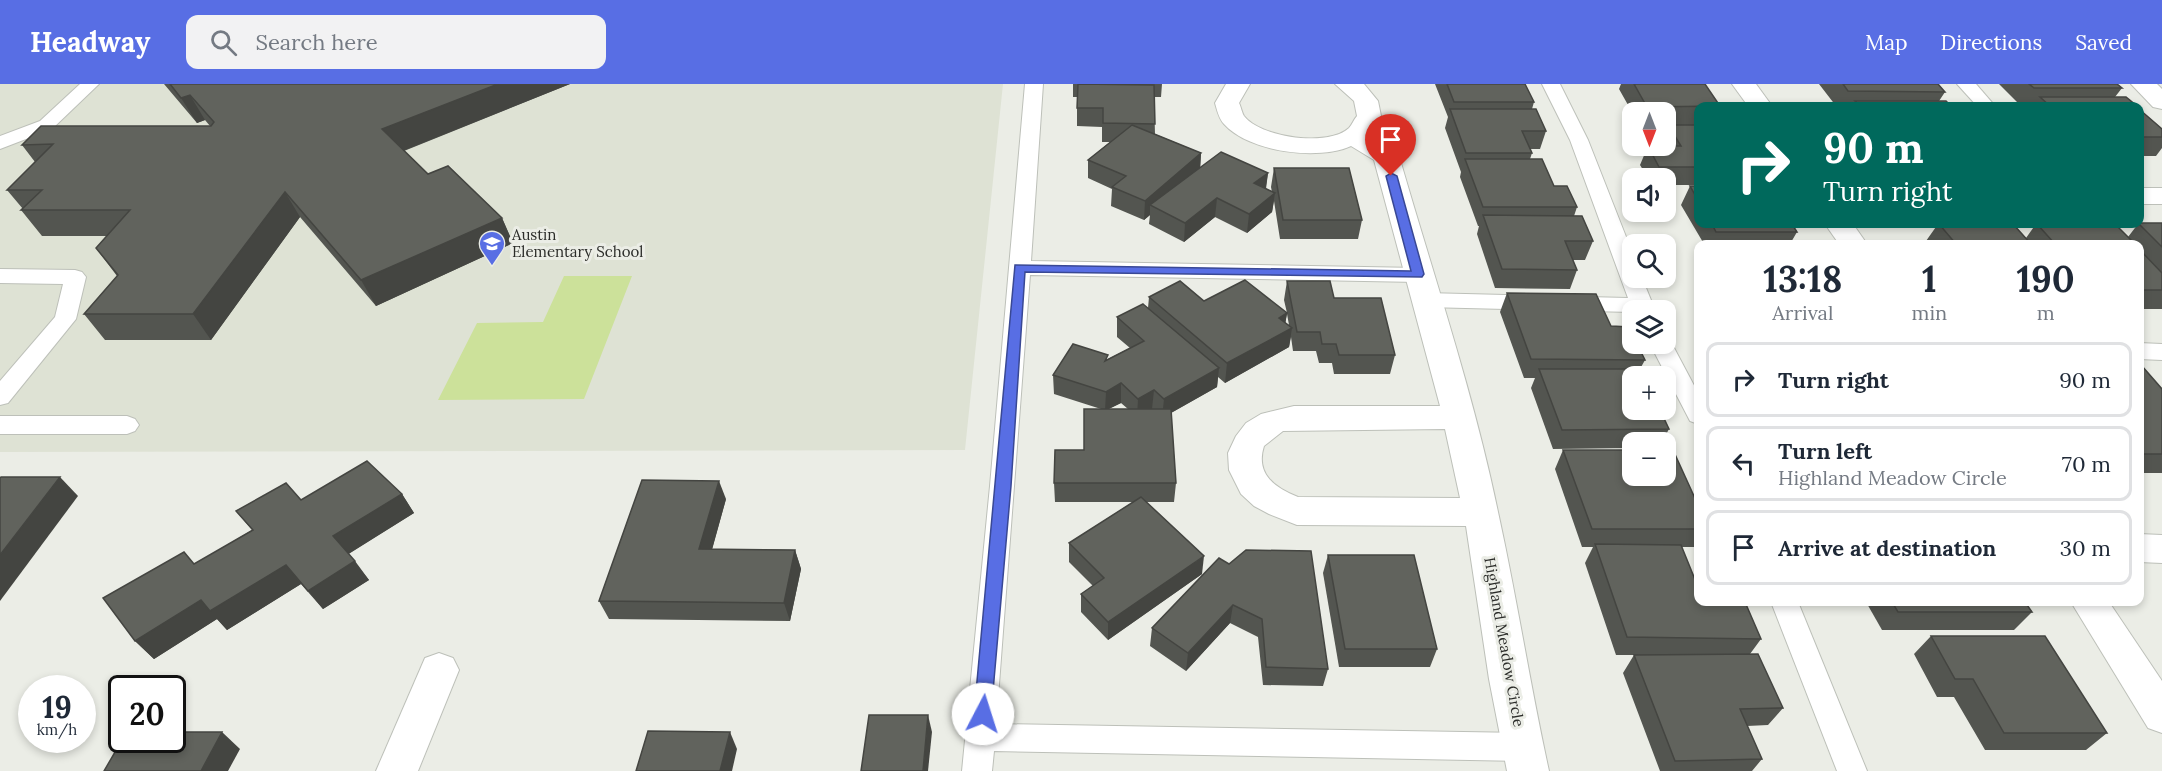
<!DOCTYPE html>
<meta charset="utf-8">
<style>
:root{--surface:#fff;--page:#f2f2f3;--text:#1f2937;--muted:#747a83;--line:#e0e1e3;--accent:#586ee4}
body{margin:0;font-family:Lora,serif;background:var(--page);color:var(--text);height:100vh;display:flex;flex-direction:column;font-size:22px;white-space:nowrap}
*{box-sizing:border-box;margin:0}
p{font-size:20px;color:var(--muted)}
.icon{flex:none;width:33px;height:33px;fill:none;stroke:currentColor;stroke-width:2;stroke-linecap:round;stroke-linejoin:round}
.map{position:relative;flex:1;overflow:hidden}
.drawer{position:absolute;left:1694px;top:156px;width:450px;height:366px;display:flex;flex-direction:column;background:var(--surface);border-radius:12px;box-shadow:0 3px 9px #0003}
.drawer>*{flex:none}
.hud{position:absolute;left:1694px;top:18px;width:450px;height:126px;border-radius:12px;box-shadow:0 3px 9px #0003;background:#00695c;color:#fff;overflow:hidden}
.needle{width:39px;rotate:180deg}
.controls{position:absolute;left:1622px;top:18px;display:grid;gap:12px}
.controls a{display:grid;place-items:center;width:54px;height:54px;border-radius:12px;background:var(--surface);box-shadow:0 3px 9px #0003;font-size:30px}
.speed{position:absolute;left:18px;top:591px;display:flex;gap:12px;font-size:30px;font-weight:700;text-align:center}
.speed>*{display:grid;place-content:center;width:78px;height:78px;border-radius:50%;background:var(--surface);box-shadow:0 3px 9px #0003;line-height:1}
.speed small{font-size:15px;font-weight:400}
.speed .limit{border:3px solid #111;border-radius:9px;background:#fff;color:#111}
.pin{position:absolute;display:grid;place-items:center;width:51px;height:51px;color:#fff;margin:-62px -26px;border-radius:50% 50% 50% 0;rotate:-45deg;box-shadow:0 0 6px #0007}
.pin .icon{rotate:45deg}
.me{position:absolute;width:66px;margin:-33px;rotate:5deg;stroke-linejoin:round;filter:drop-shadow(0 0 4px #0008)}
.turn{display:flex;align-items:center;gap:21px;height:126px;padding:0 30px;font-size:27px}
.turn .icon{width:78px;height:78px;stroke-width:2.5}
.turn b{display:block;font-size:42px;line-height:51px}
.eta{display:flex;justify-content:space-evenly;align-items:center;height:102px;text-align:center}
.eta b{font-size:36px;font-weight:700;line-height:42px}
ul{padding:0;list-style:none}
li{display:flex;align-items:center;gap:18px;height:75px;margin:0 12px 9px;padding:0 18px;border:3px solid var(--line);border-radius:12px}
li div{flex:1}
li b{display:block;font-size:22px}
li em{font-style:normal}
header{display:flex;align-items:center;gap:36px;box-sizing:border-box;height:84px;padding:0 30px;background:var(--accent);color:#fff}
header strong{font-size:28px}
nav{display:flex;gap:33px;margin-inline-start:auto;font-size:21px}
.search{width:420px;height:54px;background:var(--page);display:flex;align-items:center;gap:15px;box-sizing:border-box;padding:0 21px;border-radius:12px;color:var(--muted);font-size:22px}
.map>svg:first-child{display:block}
</style>
<header>
<strong>Headway</strong>
<div class="search"><svg class="icon" aria-label="search" viewBox="0 0 24 24"><circle cx="10" cy="10" r="6"/><path d="M15 15l6 6"/></svg>Search here</div>
<nav><a>Map</a><a>Directions</a><a>Saved</a></nav>
</header>
<div class="map">
<svg width="2162" height="687" viewBox="0 0 2162 687">
<rect width="100%" height="100%" fill="#ebede6"/>
<polygon fill="#dee2d4" points="0,0 1003,0 965,366 0,368"/>
<polygon fill="#cce19a" points="564,192 632,192 584,315 438,316 477,239 543,238"/>
<g fill="none" stroke-linecap="round" stroke-linejoin="round">
<defs>
<g id="service">
<polygon points="80,0 99,0 52,45 0,65 0,52 40,37"/>
<polygon points="1025,0 1043,0 1031,177 1418,184 1425,186 1429,191 1425,196 1418,198 1030,191 996,640 1523,649 1534,653 1538,663 1534,673 1523,677 994,667 992,687 962,687 990,402"/>
<polygon points="1542,0 1560,0 1588,56 1632,168 1632,194 1642,194 1655,226 1632,228 1425,223 1417,221 1414,216 1417,211 1425,209 1628,214 1570,56"/>
<polygon points="1957,0 1976,0 1995,22 1977,22"/>
<polygon points="0,185 75,186 82,188 86,193 76,235 8,319 0,321 0,297 55,233 63,200 0,199"/>
<polygon points="1665,253 1669,255 1672,260 1698,309 1698,340 1690,337 1650,260 1665,260"/>
<polygon points="2139,259 2162,260 2162,276 2139,275"/>
<polygon points="0,332 127,332 135,335 139,341 135,347 127,350 0,350"/>
<polygon points="1771,518 1798,518 1867,687 1837,687"/>
</g>
<g id="minor">
<path d="M1226,0H1250L1239,19C1241,23 1242,29 1244,32C1261,54 1329,63 1349,44C1352,41 1354,35 1357,32L1354,17L1335,0H1364L1378,17L1381,32L1370,52L1395,66L1399,72C1433,190 1473,307 1498,428C1517,514 1530,601 1549,687H1507L1489,595L1466,442L1297,441L1269,430L1254,422L1241,410L1229,386L1228,369L1236,352L1246,339L1261,330L1294,322H1440L1374,76L1351,62C1318,77 1249,68 1224,40C1219,35 1217,26 1215,19ZM1445,345L1460,414L1298,413C1275,404 1255,390 1264,362L1283,347Z"/>
<polygon points="1732,0 1756,0 1772,22 1748,22"/>
<polygon points="2131,0 2157,0 2162,5 2162,25 2153,23"/>
<rect x="2139" y="104" width="23" height="16"/>
<polygon points="1825,140 1853,140 1867,160 1839,160"/>
<polygon points="2139,450 2162,451 2162,479 2139,478"/>
<polygon points="2071,518 2109,518 2162,597 2162,649 2148,644"/>
<polygon points="439,569 453,574 459,586 418,687 376,687 425,574"/>
</g>
</defs>
<use href="#service" stroke="#bdc0b9" stroke-width="2"/>
<use href="#minor" stroke="#bdc0b9" stroke-width="2"/>
<use href="#service" fill="#fff" fill-rule="evenodd"/>
<use href="#minor" fill="#fff" fill-rule="evenodd"/>
</g>
<g fill="#535550" fill-rule="evenodd">
<polygon points="164,0 337,1 570,0 404,67 428,90 502,134 513,159 376,222 300,133 211,256 105,256 84,230 117,192 96,164 107,152 42,152 21,126 23,125 7,106 35,78 22,61 210,42 205,36 197,39"/>
<polygon points="1073,0 1162,0 1161,13 1154,13 1155,50 1201,69 1200,84 1268,89 1266,105 1272,108 1271,103 1274,84 1362,136 1358,155 1280,155 1274,117 1272,128 1247,149 1215,133 1184,158 1149,140 1150,131 1144,136 1111,122 1112,105 1088,94 1088,76 1110,58 1102,58 1102,43 1077,42 1077,13 1073,13"/>
<polygon points="1435,0 1525,0 1534,18 1532,25 1546,47 1540,65 1530,65 1532,69 1530,75 1554,102 1577,123 1574,132 1593,157 1585,176 1573,176 1577,186 1570,205 1495,204 1477,150 1479,142 1478,142 1460,93 1461,88 1445,44 1448,33"/>
<polygon points="1621,0 1705,0 1698,22 1698,101 1665,101 1665,94 1648,94 1640,81 1648,62 1665,62 1665,49 1668,42 1665,42 1665,28 1632,28 1619,5"/>
<polygon points="1819,0 1938,0 1945,8 1939,17 1951,22 1836,22"/>
<polygon points="1999,0 2117,0 2122,4 2115,13 2137,22 2021,22"/>
<polygon points="2139,25 2162,45 2162,64 2156,72 2139,72"/>
<polygon points="1690,102 1698,102 1698,140 1792,140 1797,148 1790,160 1704,160 1681,121"/>
<polygon points="2162,139 2162,225 2139,225 2139,160 1928,160 1926,157 1938,140 2013,140 2026,154 2036,140 2128,153 2138,140"/>
<path d="M1287,197L1334,214L1395,271L1390,290H1334L1332,279H1319L1316,267H1293L1291,253L1289,263L1225,299L1218,293L1217,303L1171,329L1176,399L1174,418H1146L1202,490L1108,556L1081,528V510L1093,502L1069,478V459L1133,418H1055L1054,399L1084,366L1101,325L1054,310L1053,291L1108,275L1130,264L1117,253V233L1148,224L1149,213L1204,217L1287,229L1284,216ZM1287,230L1289,241L1285,239ZM1121,319L1128,325H1108Z"/>
<polygon points="1507,209 1611,242 1645,276 1640,285 1669,345 1662,358 1632,358 1632,364 1553,365 1531,304 1535,294 1524,294 1500,228"/>
<polygon points="2139,282 2162,305 2162,389 2139,389"/>
<polygon points="1563,366 1698,421 1698,462 1697,463 1682,463 1698,518 1761,555 1750,570 1783,624 1768,641 1747,642 1762,675 1752,687 1660,687 1623,589 1634,571 1636,571 1616,571 1585,479 1593,463 1582,463 1555,385"/>
<polygon points="402,410 414,429 348,470 369,496 323,525 301,500 227,546 217,535 154,575 135,557 195,480 252,446 236,427 301,416"/>
<polygon points="726,415 712,465 795,466 801,485 790,537 609,535 599,517"/>
<polygon points="1328,471 1437,565 1430,583 1339,583 1323,489"/>
<polygon points="1219,474 1328,585 1323,602 1263,601 1258,553 1230,539 1186,587 1150,562 1152,544"/>
<polygon points="1866,518 2025,518 2032,528 2014,546 1882,546"/>
<polygon points="1931,552 2107,649 2086,666 1985,666 1954,613 1937,613 1914,570"/>
</g>
<g fill="#444541">
<polygon points="498,0 570,0 395,70 382,45"/>
<polygon points="190,11 205,36 197,39 181,14"/>
<polygon points="1201,69 1200,88 1150,121 1150,131 1144,136 1145,117"/>
<polygon points="1268,89 1265,108 1254,99"/>
<polygon points="285,108 300,133 211,256 193,230"/>
<polygon points="1275,109 1272,128 1247,149 1249,130"/>
<polygon points="1217,114 1215,133 1184,158 1185,139"/>
<polygon points="502,134 513,159 376,222 361,196"/>
<polygon points="1287,229 1284,248 1292,244 1289,263 1225,299 1227,279 1279,234"/>
<polygon points="1219,284 1217,303 1162,334 1164,315"/>
<polygon points="1121,299 1121,319 1105,327 1106,308"/>
<polygon points="1154,306 1152,325 1137,334 1138,315"/>
<polygon points="60,393 78,412 0,517 0,471"/>
<polygon points="719,397 726,415 707,484 699,465"/>
<polygon points="402,410 414,429 347,471 333,452"/>
<polygon points="795,466 801,485 790,537 784,519"/>
<polygon points="1204,472 1202,490 1108,556 1108,538"/>
<polygon points="355,477 369,496 323,525 308,507"/>
<polygon points="286,481 301,500 227,546 217,535 154,575 135,557 201,516"/>
<polygon points="1233,521 1230,539 1186,587 1188,569"/>
<polygon points="928,631 932,648 928,687 923,687"/>
<polygon points="222,648 240,665 228,687 201,687"/>
<polygon points="730,648 737,665 732,687 720,687"/>
</g>
<g fill="#61635d" stroke="#444541" stroke-width="1.5">
<polygon points="170,0 498,0 382,45 428,90 448,82 502,134 361,196 285,108 193,230 84,230 118,191 96,164 130,126 21,126 42,106 7,106 53,60 22,61 41,42 211,42 214,38 190,11 181,14"/>
<polygon points="1078,0 1154,1 1155,40 1103,39 1103,24 1077,24"/>
<polygon points="1447,0 1525,0 1534,18 1454,18"/>
<polygon points="1634,0 1705,0 1720,22 1647,23"/>
<polygon points="1843,0 1938,0 1945,8 1848,7"/>
<polygon points="2029,0 2117,0 2122,4 2034,4"/>
<polygon points="2040,13 2126,13 2137,22 2050,22"/>
<polygon points="1855,17 1946,17 1951,22 1860,22"/>
<polygon points="1450,25 1536,25 1546,47 1522,47 1532,69 1466,69"/>
<polygon points="2139,25 2162,45 2162,53 2139,53"/>
<polygon points="1132,41 1201,69 1145,117 1112,103 1126,92 1088,76"/>
<polygon points="1668,41 1698,41 1698,83 1659,83 1648,62 1681,62"/>
<polygon points="1221,68 1268,89 1254,99 1275,109 1249,130 1217,114 1185,139 1150,121"/>
<polygon points="1465,75 1542,75 1554,102 1567,102 1577,123 1483,123"/>
<polygon points="1274,84 1349,84 1362,136 1283,136"/>
<polygon points="1690,102 1698,102 1698,116"/>
<polygon points="1483,131 1582,132 1593,157 1565,157 1577,186 1502,185"/>
<polygon points="2139,139 2162,139 2162,163 2139,140"/>
<polygon points="1712,140 1792,140 1797,148 1716,148"/>
<polygon points="1939,140 2013,140 2031,160 1956,160"/>
<polygon points="2037,140 2115,140 2135,160 2055,160"/>
<polygon points="2139,165 2162,189 2162,206 2139,206"/>
<polygon points="1245,196 1287,229 1279,234 1292,244 1227,279 1149,213 1180,197 1204,217"/>
<polygon points="1287,197 1330,197 1334,214 1381,214 1395,271 1339,271 1336,260 1322,260 1320,248 1297,248"/>
<polygon points="1507,209 1596,210 1611,242 1630,243 1632,248 1632,260 1637,260 1645,276 1531,275"/>
<polygon points="1143,220 1219,284 1164,315 1154,306 1138,315 1121,299 1106,308 1053,291 1073,260 1108,271 1105,277 1144,257 1117,233"/>
<polygon points="2139,282 2142,282 2162,305 2162,370 2139,370"/>
<polygon points="1539,285 1641,285 1644,292 1632,292 1632,326 1660,326 1669,345 1562,346"/>
<polygon points="1084,325 1171,325 1176,399 1054,399 1055,366 1084,366"/>
<polygon points="1563,366 1632,366 1632,392 1665,392 1665,366 1673,366 1698,421 1698,445 1592,445"/>
<polygon points="367,377 402,410 333,452 355,477 308,507 286,481 210,527 201,516 135,557 103,514 184,468 194,480 253,446 236,427 286,399 301,416"/>
<polygon points="1,393 60,393 0,471 0,394"/>
<polygon points="642,396 719,397 699,465 795,466 784,519 599,517"/>
<polygon points="1141,413 1204,472 1108,538 1081,510 1104,494 1069,459"/>
<polygon points="1595,460 1681,461 1698,503 1698,518 1745,518 1761,555 1627,553"/>
<polygon points="1246,466 1311,467 1328,585 1266,583 1262,535 1233,521 1188,569 1152,544 1219,474 1229,480"/>
<polygon points="1328,471 1414,471 1437,565 1345,565"/>
<polygon points="1892,518 2025,518 2032,528 1898,528"/>
<polygon points="1931,552 2045,552 2107,649 2004,649 1973,595 1955,595"/>
<polygon points="1758,570 1783,624 1740,625 1762,675 1675,677 1634,571"/>
<polygon points="869,631 928,631 923,687 861,687"/>
<polygon points="648,647 730,648 720,687 636,687"/>
<polygon points="172,648 222,648 201,687 104,687 122,656 172,656"/>
</g>
<polygon fill="#586ee4" stroke="#394894" stroke-width="1.5" points="1391,89 1397,92 1424,190 1422,193 1025,188 1011,402 991,630 989,636 983,638 977,636 974,630 1015,181 1411,187 1386,92"/>
<defs>
<symbol id="school-pin" viewBox="-11 -11 22 30"><path d="M0 17L-7.5 6A9.5 9.5 0 1 1 7.5 6Z" fill="#586ee4" stroke="#ebede6"/><path d="M0-5L7-2L0 1L-7-2ZM-4 1L0 2.5L4 1V4Q0 6-4 4Z" fill="#fff"/></symbol>
</defs>
<g fill-rule="evenodd">
<use href="#school-pin" x="477" y="145" width="30" height="40"/>
</g>
<g text-anchor="middle" stroke-width="6" stroke-linejoin="round" paint-order="stroke">
<g font-size="15" fill="#2b2c29" stroke="#ebede6" text-anchor="start">
<text x="512" y="156">Austin<tspan x="512" dy="17">Elementary School</tspan></text>
</g>
<g font-size="15" fill="#2b2c29" stroke="#ebede6">
<text transform="translate(1504 558) rotate(80)" y="5">Highland Meadow Circle</text>
</g>
</g>
</svg>
<div class="controls">
<a><svg class="needle" viewBox="-14 -14 28 28"><path d="M0-13l5 13h-10z" fill="#e53935"/><path d="M0 13l5-13h-10z" fill="#747a83"/></svg></a>
<a><svg class="icon" aria-label="sound" viewBox="0 0 24 24"><path d="M4 9h4l5-4v14l-5-4H4zM17 9q2 3 0 6"/></svg></a>
<a><svg class="icon" aria-label="search" viewBox="0 0 24 24"><circle cx="10" cy="10" r="6"/><path d="M15 15l6 6"/></svg></a>
<a><svg class="icon" aria-label="layers" viewBox="0 0 24 24"><path d="M12 4l9 5-9 5-9-5zM3 14l9 5 9-5"/></svg></a>
<a>+</a>
<a>−</a>
</div>
<div class="speed"><div>19<small>km/h</small></div><div class="limit">20</div></div>
<div class="pin" style="left:1391px;top:92px;background:#d93025"><svg class="icon" aria-label="arrive" viewBox="0 0 24 24"><path d="M6 21V4h12l-3 4 3 4H6"/></svg></div>
<svg class="me" style="left:983px;top:630px" viewBox="-20 -20 40 40"><circle r="19" fill="#fff"/><path d="M0-13L10 11 0 6-10 11z" fill="#586ee4"/></svg>
<div class="hud">
<div class="turn"><svg class="icon" aria-label="right" viewBox="0 0 24 24"><path d="M7 20v-9h11M14 6l5 5-5 5"/></svg><div><b>90 m</b>Turn right</div></div>
</div>
<section class="drawer">
<div class="eta">
<div><b>13:18</b><p>Arrival</p></div>
<div><b>1</b><p>min</p></div>
<div><b>190</b><p>m</p></div>
</div>
<ul>
<li><svg class="icon" aria-label="right" viewBox="0 0 24 24"><path d="M7 20v-9h11M14 6l5 5-5 5"/></svg><div><b>Turn right</b></div><em>90 m</em></li>
<li><svg class="icon" aria-label="left" viewBox="0 0 24 24"><path d="M17 20v-9H6M10 6l-5 5 5 5"/></svg><div><b>Turn left</b><p>Highland Meadow Circle</p></div><em>70 m</em></li>
<li><svg class="icon" aria-label="arrive" viewBox="0 0 24 24"><path d="M6 21V4h12l-3 4 3 4H6"/></svg><div><b>Arrive at destination</b></div><em>30 m</em></li>
</ul>
</section>
</div>
